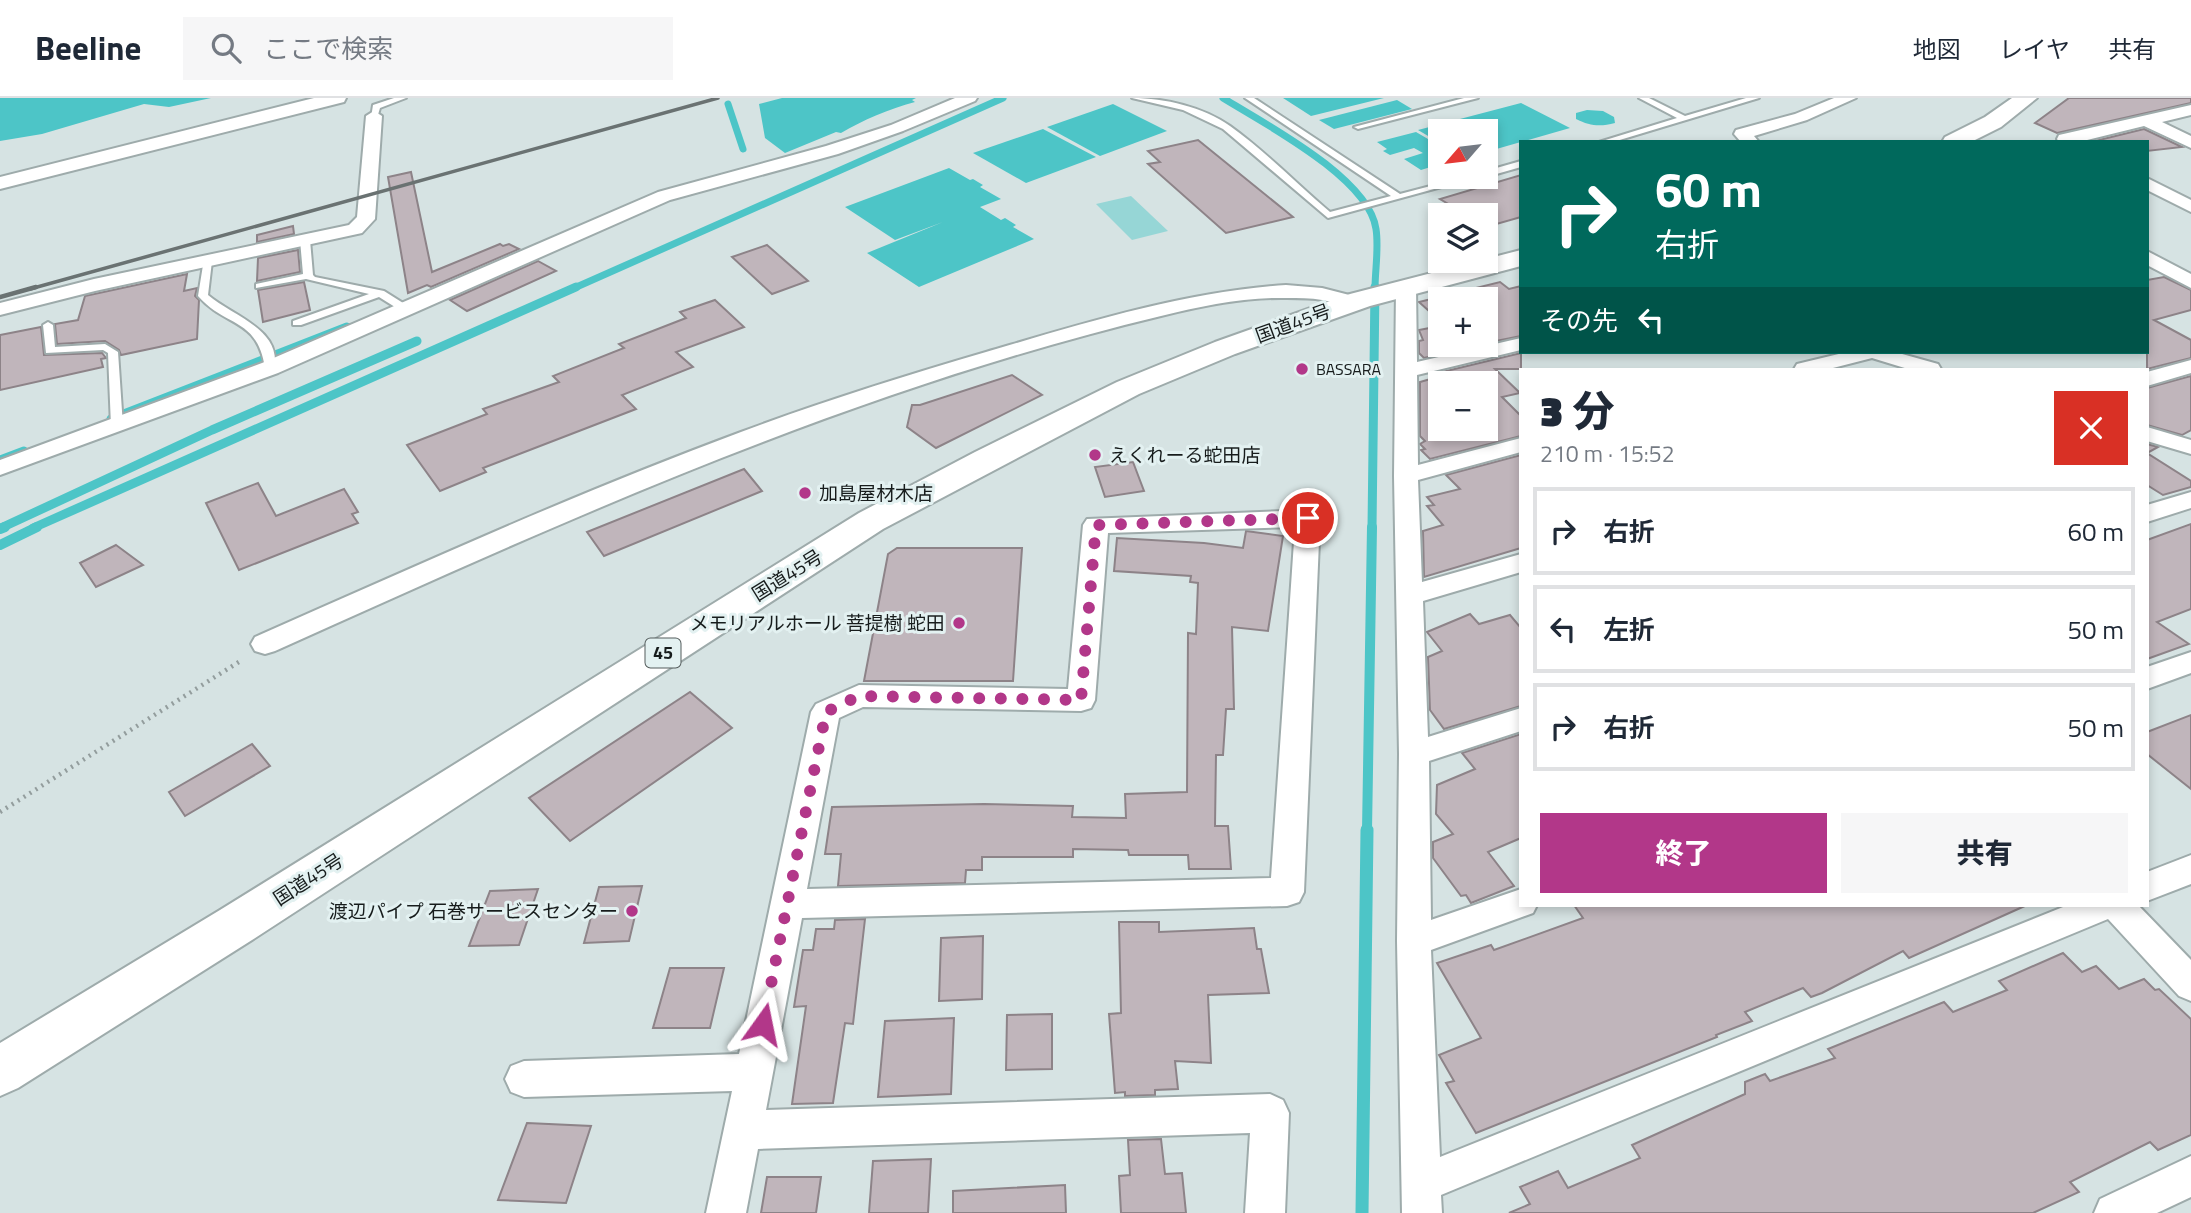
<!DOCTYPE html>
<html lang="ja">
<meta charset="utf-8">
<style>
:root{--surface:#fff;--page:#f6f6f7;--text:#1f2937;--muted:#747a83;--line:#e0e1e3;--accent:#b23789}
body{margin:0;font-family:"Titillium Web","Noto Sans JP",sans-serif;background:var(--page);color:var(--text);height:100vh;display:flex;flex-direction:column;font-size:26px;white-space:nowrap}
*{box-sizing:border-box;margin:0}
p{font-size:23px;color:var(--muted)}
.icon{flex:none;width:38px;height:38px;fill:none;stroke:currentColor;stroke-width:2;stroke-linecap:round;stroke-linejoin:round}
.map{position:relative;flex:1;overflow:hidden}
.details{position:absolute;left:1519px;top:270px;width:630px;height:539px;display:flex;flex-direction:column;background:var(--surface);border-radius:0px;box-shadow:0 4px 10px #0003}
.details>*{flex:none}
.top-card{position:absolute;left:1519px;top:42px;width:630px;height:214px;border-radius:0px;box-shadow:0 4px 10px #0003;background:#00695c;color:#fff;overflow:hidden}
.needle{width:46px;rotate:242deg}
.tools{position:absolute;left:1428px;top:21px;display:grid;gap:14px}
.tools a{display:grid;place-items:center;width:70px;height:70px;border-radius:0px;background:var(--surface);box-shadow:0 4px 10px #0003;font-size:35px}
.pin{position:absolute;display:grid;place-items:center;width:60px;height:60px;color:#fff;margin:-30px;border:4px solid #fff;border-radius:50%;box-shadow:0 2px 7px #0007}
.me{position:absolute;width:77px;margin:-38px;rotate:12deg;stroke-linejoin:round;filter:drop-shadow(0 0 5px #0008)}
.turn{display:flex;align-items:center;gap:24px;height:147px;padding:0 21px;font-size:32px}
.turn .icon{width:91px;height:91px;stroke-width:2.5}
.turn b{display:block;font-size:49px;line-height:60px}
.then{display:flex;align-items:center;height:66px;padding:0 21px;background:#0003;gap:14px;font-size:26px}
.round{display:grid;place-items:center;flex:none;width:74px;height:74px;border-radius:0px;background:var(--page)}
.overview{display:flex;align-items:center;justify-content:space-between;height:119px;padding:0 21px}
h1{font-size:42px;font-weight:800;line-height:52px}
.button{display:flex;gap:14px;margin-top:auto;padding:14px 21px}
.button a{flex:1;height:80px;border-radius:0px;background:var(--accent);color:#fff;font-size:28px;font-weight:800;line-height:80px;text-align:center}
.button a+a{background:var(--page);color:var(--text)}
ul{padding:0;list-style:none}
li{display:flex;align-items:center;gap:21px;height:88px;margin:0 14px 10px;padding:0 7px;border:4px solid var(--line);border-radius:0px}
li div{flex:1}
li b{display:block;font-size:26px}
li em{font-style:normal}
header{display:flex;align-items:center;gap:42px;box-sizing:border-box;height:98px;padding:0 35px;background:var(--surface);border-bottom:2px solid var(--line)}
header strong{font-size:33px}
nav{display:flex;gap:38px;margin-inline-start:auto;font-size:24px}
.search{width:490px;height:63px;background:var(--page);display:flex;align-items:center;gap:18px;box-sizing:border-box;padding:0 24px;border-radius:0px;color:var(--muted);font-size:26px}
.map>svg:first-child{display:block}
</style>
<header>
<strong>Beeline</strong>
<div class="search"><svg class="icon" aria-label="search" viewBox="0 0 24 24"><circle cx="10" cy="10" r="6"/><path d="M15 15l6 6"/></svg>ここで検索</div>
<nav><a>地図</a><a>レイヤ</a><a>共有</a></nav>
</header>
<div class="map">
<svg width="2191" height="1115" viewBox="0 0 2191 1115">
<rect width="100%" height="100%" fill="#d6e3e3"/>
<polygon fill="#96d6d6" points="1131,98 1168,133 1132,142 1096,106"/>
<g fill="#4dc5c7">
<polygon points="0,0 211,0 169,9 144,6 42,36 0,43"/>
<path d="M782,0H916L912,2L915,4C889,11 863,22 841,35L836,34L785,55L765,40L759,6Z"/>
<polygon points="1283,0 1384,0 1311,18"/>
<polygon points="1397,2 1412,11 1334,31 1319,22"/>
<polygon points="1521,5 1570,30 1486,54 1486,33 1440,33 1440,45 1418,32"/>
<polygon points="1113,6 1167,33 1100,58 1047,29"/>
<path d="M1587,12L1603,13L1614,19L1615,25C1600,29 1590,28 1576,21V15Z"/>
<polygon points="1043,31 1096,59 1026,85 973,55"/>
<polygon points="1416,34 1440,48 1440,66 1421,72 1404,61 1423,55 1414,50 1390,57 1383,53 1387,51 1377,44"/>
<polygon points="949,70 970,82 973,81 983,87 980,89 1001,101 980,109 1001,122 1005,120 1016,127 1013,129 1034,141 919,189 867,155 943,124 895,142 845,109"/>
</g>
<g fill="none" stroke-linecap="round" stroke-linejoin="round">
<g stroke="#4dc5c7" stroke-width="7">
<path d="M1223,0C1265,26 1369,80 1376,131C1379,150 1375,172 1375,191"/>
<polyline points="728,6 743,51"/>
<polyline points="572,191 1003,0"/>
</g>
<g stroke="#4dc5c7" stroke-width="9">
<polyline points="111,321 347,229"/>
<polyline points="0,362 24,353"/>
<polyline points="1,430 212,332 417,243"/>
<polyline points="33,430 576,189"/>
<polyline points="1372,430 1375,189"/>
</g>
<g stroke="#4dc5c7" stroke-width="10">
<polyline points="0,431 5,429"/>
<polyline points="0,447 37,429"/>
<polyline points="1367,733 1372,429"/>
</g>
<polyline stroke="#4dc5c7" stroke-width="13" points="1362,1115 1367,732"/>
</g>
<g fill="#c0b5bb" stroke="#8d8388" stroke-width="2" fill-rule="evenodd">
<polygon points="2069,0 2191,0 2191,5 2057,35 2035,25"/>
<polygon points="2144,31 2182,49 2147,53 2147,44 2091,44"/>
<polygon points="1198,42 1293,119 1226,135 1148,66 1160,64 1148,53"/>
<polygon points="411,74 432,174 500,146 503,148 509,146 519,151 431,189 427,187 408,195 388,79"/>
<polygon points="1521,77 1521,119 1486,129 1486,117 1467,117 1440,101"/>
<polygon points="293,128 294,136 257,144 257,137"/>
<polygon points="767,147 808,183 772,196 732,159"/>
<polygon points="298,152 300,174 257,183 258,160"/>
<polygon points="538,163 556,173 467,213 450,202"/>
<polygon points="187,176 184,193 197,190 195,198 199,202 197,241 121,257 119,252 105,243 57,246 55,226 78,222 85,198"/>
<polygon points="2164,179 2191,192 2191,212 2154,222 2191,242 2191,260 2147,271 2147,182"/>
<polygon points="304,184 310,212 263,224 258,192"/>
<polygon points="1500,184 1509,191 1521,188 1521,238 1486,245 1486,201 1440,201 1440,223 1419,204"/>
<polygon points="715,202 744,229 676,254 693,269 622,297 636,311 483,370 486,374 440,393 407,347 487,316 483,311 559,284 553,278 624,250 619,246 686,220 680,214"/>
<polygon points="1440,228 1440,247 1480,247 1424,260 1419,255 1419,243 1423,242 1419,232"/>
<polygon points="41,229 44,257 102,255 106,260 101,261 103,269 0,292 0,237"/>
<path d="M1521,255V271H1495L1520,295L1502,299L1521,318V338L1430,361L1421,352L1425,351L1420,346L1425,343L1420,338V284L1441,278L1438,275ZM1440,285H1486V331H1440Z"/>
<polygon points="1012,277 1042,297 936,350 907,329 912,307 920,307"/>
<polygon points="2191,278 2191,332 2182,337 2147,327 2147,290"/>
<polygon points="2147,346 2158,349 2147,355 2191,383 2191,389 2163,397 2147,387"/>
<polygon points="1521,357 1521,450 1424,479 1423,433 1443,427 1427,408 1434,407 1427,399 1460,391 1446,377"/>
<polygon points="1133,364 1144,393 1105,399 1095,369"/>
<polygon points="744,371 762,393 604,458 587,434"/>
<polygon points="258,385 276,418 344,391 358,414 352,416 358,425 239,472 206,405"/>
<polygon points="2191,426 2191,511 2157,524 2189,546 2147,561 2147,442"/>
<polygon points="1246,433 1283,438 1268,533 1232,529 1234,611 1226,611 1223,657 1216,657 1215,728 1228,728 1231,771 1189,771 1188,757 1129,757 1128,752 1073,751 1073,759 982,759 982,772 966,772 965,785 838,788 841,756 825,756 832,709 984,706 1073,708 1072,719 1126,720 1125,696 1187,694 1188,535 1196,536 1198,485 1190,484 1191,478 1114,473 1117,440 1204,445 1243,450"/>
<polygon points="116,447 143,467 96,489 80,465"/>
<polygon points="897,450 1022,450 1013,583 864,583 888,456"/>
<polygon points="1470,516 1479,526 1510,517 1521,530 1521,608 1444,631 1430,612 1428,559 1442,553 1427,534"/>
<polygon points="690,594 732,630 570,743 529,700"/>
<polygon points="2191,617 2191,691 2147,656 2147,634"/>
<polygon points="1521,636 1521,740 1488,754 1514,788 1471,805 1466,797 1461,798 1433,760 1433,744 1453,736 1436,716 1437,687 1475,671 1462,655"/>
<polygon points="252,646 270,668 185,718 169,694"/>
<polygon points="642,788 629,843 584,845 599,789"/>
<polygon points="538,791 519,847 469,848 490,793"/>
<polygon points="1574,807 2027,807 1909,860 1903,853 1822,895 1811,899 1803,890 1745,914 1752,923 1716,937 1717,939 1476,1035 1446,985 1454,983 1439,957 1481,940 1437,865 1491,847 1494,852 1583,820"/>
<polygon points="865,821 853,926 845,925 833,1005 792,1006 806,908 794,909 803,852 813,852 816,831 834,831 835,822"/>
<polygon points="1119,824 1159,824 1159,834 1254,830 1257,851 1261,851 1269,895 1208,897 1211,965 1175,963 1178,991 1155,992 1155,997 1125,998 1125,994 1115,995 1109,916 1121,915"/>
<polygon points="983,838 982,901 939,903 941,840"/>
<polygon points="2063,855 2082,874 2096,868 2119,891 2144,881 2155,892 2159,891 2191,921 2191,1037 2158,1052 2150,1044 2070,1084 2079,1094 2033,1115 1509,1115 1530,1106 1520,1089 1558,1073 1568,1090 1640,1060 1632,1047 1745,996 1745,984 1765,976 1770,983 1835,960 1828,951 1944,904 1953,914 2007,892 1999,883"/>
<polygon points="670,870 724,870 710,930 653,930"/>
<polygon points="1052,916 1052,971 1006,972 1007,917"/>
<polygon points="954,920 951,996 878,999 885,923"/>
<polygon points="527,1025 591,1028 566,1105 498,1102"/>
<polygon points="1161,1041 1165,1076 1182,1075 1186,1115 1121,1115 1119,1078 1130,1077 1128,1042"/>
<polygon points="931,1061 928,1115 869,1115 873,1063"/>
<polygon points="767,1079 821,1079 816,1115 761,1115"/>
<polygon points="1065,1087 1066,1115 953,1115 953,1093"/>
</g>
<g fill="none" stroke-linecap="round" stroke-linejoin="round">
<defs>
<g id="service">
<polygon points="394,0 406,0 380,10 377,20 371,20 373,7"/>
<path d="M1132,0C1165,0 1203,9 1230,28C1265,53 1297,86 1330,114L1391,98L1245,0H1254L1400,96L1465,79H1478L1328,120L1223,31L1183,12Z"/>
<polygon points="1464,0 1478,0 1358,31 1354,29"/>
<polygon points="1639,0 1649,0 1685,18 1746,0 1759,0 1613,44 1599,44 1677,20"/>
<polygon points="1521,63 1521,69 1486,79 1486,73"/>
<polygon points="305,139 310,142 313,177 315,179 384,193 411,210 411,214 403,214 379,199 301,227 293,227 293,223 369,196 306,181 256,190 256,186 303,176 300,142"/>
<path d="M204,161L212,163L208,197C232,218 283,231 274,272L270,273L265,270C257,219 226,230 198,198Z"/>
<polygon points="48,224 53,227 55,249 105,246 118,254 123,328 121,330 117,331 111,328 108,255 103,252 46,255 43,227"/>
</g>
<g id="minor">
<polygon points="955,0 977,0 975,3 903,33 838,56 670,102 278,275 0,377 0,362 262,265 658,94 826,48 891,27"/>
<polygon points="1834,0 1856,0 1807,22 1754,38 1759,44 1741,44 1734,36 1736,32 1795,16"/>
<polygon points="2191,7 2191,17 2162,24 2191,38 2191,50 2144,28 2079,44 2059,44 2057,41 2059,37"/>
<polygon points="374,13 382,18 375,121 362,135 95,193 0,217 0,205 94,181 349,127 357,119 366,18"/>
<polygon points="2147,80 2191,102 2191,114 2147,92"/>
<polygon points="2147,153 2191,176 2191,190 2147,167"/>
<polygon points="1406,183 1413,185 1416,189 1417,264 1521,240 1521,252 1417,277 1418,367 1521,340 1521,354 1418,382 1422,484 1521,456 1521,474 1423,503 1428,639 1521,610 1521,633 1429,663 1431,822 1521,791 1521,807 1537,807 1533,815 1431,852 1440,1059 2068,807 2138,807 2191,862 2191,903 2179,898 2108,821 1441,1097 1442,1115 1402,1115 1397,843 1399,656 1394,378 1396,189 1399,185"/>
<path d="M1286,187L1322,190L1361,200L1364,204L1361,208C1348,212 1335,204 1322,202C1311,200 1298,200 1287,200C1245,199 1202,208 1161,218C849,293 566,422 275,553L265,556L255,553L251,546L255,539C416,468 576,395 741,334C821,304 904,278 986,254C1085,225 1183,194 1286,187Z"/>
<polygon points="1847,254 1895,254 1938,266 1941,271 1908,271 1872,260 1829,271 1794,271 1797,266"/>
<polygon points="2191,262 2191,275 2147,288 2147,274"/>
<polygon points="2147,329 2191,342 2191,356 2147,343"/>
<polygon points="2191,394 2191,410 2147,424 2147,407"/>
<path d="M1308,412L1317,414L1320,420L1304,794L1299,804L1287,808L802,820L766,1012L1270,996L1283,1002L1289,1015L1285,1115H1245L1250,1035L758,1051L746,1115H706L732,993L524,999L511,994L505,981L511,968L524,963L739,956L811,614L816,606L859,587L1068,591L1083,427L1087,421ZM1295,429L1271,780L807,791L839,620L863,609L1081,613L1091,610L1095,602L1108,435Z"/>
<polygon points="2191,554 2191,575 2147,591 2147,569"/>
<polygon points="2191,757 2191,786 2147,803 2147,774"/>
<polygon points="2191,1058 2191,1099 2157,1115 2094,1115 2100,1101"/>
</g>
<polygon id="tertiary" points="314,0 346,0 344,4 0,91 0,79"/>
<g id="trunk">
<polygon points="2012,0 2037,0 2001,29 1971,44 1942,44 1945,39 1985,19"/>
<polygon points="1521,152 1521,168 1370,208 1235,256 1139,296 883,431 252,842 18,990 0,998 0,945 220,812 859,415 975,354 1117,284 1215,244 1350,196"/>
</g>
</defs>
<use href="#service" stroke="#9eabab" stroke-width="4"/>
<use href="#minor" stroke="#9eabab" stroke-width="4"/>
<use href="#tertiary" stroke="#9eabab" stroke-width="4"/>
<use href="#trunk" stroke="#9eabab" stroke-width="4"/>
<polyline stroke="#939d9d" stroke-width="4.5" stroke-dasharray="2 5" stroke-linecap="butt" points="0,714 242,562"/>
<use href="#service" fill="#fff" fill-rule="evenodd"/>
<use href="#minor" fill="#fff" fill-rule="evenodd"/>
<use href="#tertiary" fill="#fff" fill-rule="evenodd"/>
<use href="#trunk" fill="#fff" fill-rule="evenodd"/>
<polyline stroke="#6a7272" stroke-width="3.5" points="30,191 718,0"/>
<polyline stroke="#6a7272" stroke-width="4.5" points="0,199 36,189"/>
</g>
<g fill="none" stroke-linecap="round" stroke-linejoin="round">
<polyline stroke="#b23789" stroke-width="12" stroke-dasharray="0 21.6" points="763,926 826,614 859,598 1081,602 1096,427 1308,420"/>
</g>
<g fill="#b23789" stroke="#e3f1f1" stroke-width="2.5">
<circle cx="1302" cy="271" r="7"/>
<circle cx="1095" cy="357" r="7"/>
<circle cx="805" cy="395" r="7"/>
<circle cx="959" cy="525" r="7"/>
<circle cx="632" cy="813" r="7"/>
</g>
<g text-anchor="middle" stroke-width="6" stroke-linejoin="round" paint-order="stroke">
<g font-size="16" fill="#171c1c" stroke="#e3f1f1" text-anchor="start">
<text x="1316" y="277">BASSARA</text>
</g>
<rect fill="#e3f1f1" stroke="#545c5c" stroke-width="2" x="645.5" y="540.5" width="35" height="29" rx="5"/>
<g font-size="18" font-weight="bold" fill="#171c1c">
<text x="663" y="561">45</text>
</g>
<g font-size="19" fill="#171c1c" stroke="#e3f1f1">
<text transform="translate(1293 225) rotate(-20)" y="7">国道45号</text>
<text transform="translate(787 477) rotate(-32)" y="7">国道45号</text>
<text transform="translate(308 781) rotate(-33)" y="7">国道45号</text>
</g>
<g font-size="19" fill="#171c1c" stroke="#e3f1f1" text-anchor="start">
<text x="1109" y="364">えくれーる蛇田店</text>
<text x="819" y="402">加島屋材木店</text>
<text x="945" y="532" text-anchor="end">メモリアルホール 菩提樹 蛇田</text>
<text x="618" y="820" text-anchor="end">渡辺パイプ 石巻サービスセンター</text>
</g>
</g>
</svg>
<div class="tools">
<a><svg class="needle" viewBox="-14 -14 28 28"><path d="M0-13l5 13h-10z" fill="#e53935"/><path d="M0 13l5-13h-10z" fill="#747a83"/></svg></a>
<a><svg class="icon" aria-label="layers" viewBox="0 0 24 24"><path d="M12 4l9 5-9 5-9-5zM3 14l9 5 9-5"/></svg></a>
<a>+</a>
<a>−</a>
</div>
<div class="pin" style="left:1308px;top:420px;background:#d93025"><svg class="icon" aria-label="arrive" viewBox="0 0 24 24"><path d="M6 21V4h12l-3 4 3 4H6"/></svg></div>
<svg class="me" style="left:763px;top:926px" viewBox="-20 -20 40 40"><path d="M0-17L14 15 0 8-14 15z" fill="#b23789" stroke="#fff" stroke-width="4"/></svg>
<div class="top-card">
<div class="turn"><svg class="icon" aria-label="right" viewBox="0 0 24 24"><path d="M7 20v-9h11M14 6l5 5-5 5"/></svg><div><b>60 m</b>右折</div></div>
<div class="then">その先<svg class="icon" aria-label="left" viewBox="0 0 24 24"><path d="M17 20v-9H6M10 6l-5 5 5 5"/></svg></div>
</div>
<section class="details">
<div class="overview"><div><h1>3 分</h1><p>210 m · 15:52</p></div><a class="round" style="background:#d93025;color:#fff"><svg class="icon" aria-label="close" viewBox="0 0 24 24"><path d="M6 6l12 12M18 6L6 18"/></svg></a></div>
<ul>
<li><svg class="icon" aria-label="right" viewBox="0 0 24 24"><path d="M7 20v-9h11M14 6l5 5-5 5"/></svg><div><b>右折</b></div><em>60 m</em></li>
<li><svg class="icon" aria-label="left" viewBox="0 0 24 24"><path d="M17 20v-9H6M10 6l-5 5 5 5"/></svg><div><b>左折</b></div><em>50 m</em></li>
<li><svg class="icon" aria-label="right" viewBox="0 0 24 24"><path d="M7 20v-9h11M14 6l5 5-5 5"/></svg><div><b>右折</b></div><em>50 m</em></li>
</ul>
<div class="button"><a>終了</a><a>共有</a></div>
</section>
</div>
